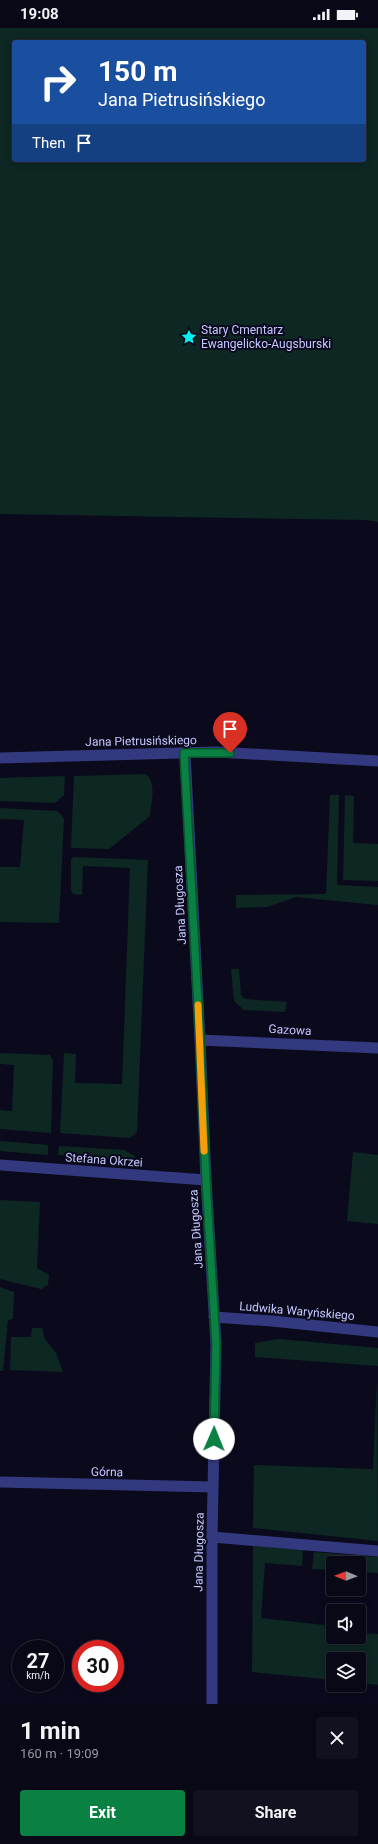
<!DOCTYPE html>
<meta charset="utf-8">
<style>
:root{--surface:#080816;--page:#11111f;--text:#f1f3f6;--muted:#989aa1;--line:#292935;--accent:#0b8043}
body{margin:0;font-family:Roboto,sans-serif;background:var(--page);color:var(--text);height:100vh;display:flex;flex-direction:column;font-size:15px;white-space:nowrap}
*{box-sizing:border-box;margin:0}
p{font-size:13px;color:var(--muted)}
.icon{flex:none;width:22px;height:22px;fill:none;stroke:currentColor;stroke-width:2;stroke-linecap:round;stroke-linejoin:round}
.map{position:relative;height:1676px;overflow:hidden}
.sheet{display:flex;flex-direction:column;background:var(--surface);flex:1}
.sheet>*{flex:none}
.guide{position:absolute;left:12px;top:12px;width:354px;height:122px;border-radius:4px;box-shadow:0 2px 10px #0003,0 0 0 1px var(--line);background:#1a4fa0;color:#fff;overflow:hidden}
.needle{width:26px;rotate:271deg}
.fabs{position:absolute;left:326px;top:1528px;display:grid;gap:8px}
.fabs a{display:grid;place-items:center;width:40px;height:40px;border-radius:4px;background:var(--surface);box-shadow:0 2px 10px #0003,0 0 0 1px var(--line);font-size:20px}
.speed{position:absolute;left:12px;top:1612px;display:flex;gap:8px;font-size:20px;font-weight:700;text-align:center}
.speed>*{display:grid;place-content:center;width:52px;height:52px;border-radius:50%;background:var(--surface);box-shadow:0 2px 10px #0003,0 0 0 1px var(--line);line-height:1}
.speed small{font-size:10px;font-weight:400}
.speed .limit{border:6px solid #d22;background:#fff;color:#111}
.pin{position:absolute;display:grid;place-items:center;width:34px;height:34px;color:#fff;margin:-41px -17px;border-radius:50% 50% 50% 0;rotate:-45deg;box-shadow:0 0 4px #0007}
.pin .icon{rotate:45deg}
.me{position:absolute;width:44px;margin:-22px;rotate:1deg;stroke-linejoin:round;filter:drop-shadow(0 0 3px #0008)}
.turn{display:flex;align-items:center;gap:14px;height:84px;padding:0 20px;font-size:18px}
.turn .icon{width:52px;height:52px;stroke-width:2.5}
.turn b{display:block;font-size:28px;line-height:34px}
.then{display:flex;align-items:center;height:38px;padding:0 20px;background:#0003;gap:8px;font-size:15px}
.round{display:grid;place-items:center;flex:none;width:42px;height:42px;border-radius:4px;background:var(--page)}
.summary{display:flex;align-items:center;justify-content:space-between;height:68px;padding:0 20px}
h1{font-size:24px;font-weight:700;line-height:30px}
.action{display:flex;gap:8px;margin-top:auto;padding:8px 20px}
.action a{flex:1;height:46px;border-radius:4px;background:var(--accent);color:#fff;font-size:16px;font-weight:700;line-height:46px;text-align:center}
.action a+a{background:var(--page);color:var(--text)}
.status{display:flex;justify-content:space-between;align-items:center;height:28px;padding:0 20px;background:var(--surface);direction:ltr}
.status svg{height:11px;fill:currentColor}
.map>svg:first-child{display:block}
</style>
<div class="status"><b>19:08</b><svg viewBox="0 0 49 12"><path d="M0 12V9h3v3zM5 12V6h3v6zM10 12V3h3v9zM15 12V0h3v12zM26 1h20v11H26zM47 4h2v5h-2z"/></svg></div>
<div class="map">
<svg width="378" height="1676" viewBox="0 0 378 1676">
<rect width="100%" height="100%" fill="#0b0a1d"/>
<g fill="#0d2723" fill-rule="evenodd">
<path d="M0,0H378V494L366,492L0,486ZM14,14H364V132H14Z"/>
<path d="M146,746C157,756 151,775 150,788L109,821L71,820L74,748Z"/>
<polygon points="65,748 64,767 55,775 0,773 0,750"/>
<polygon points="330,767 339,767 337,857 378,859 378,877 296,869 267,879 236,880 236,867 326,866"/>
<polygon points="345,767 354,768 353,815 378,816 378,853 343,852"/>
<polygon points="0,780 57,783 64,790 59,895 0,894 0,839 20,839 24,792 0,791"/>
<polygon points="74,829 148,832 137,1104 130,1110 60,1105 64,1025 76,1026 75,1055 122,1056 130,840 83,838 82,867 73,866 71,862 71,831"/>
<polygon points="231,941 239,941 241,967 245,971 287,974 285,984 244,982 234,973"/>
<polygon points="0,1025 50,1027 53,1032 51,1105 0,1101 0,1082 12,1083 14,1037 0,1036"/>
<polygon points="0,1113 48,1117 48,1127 0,1123"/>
<polygon points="59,1118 124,1122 135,1128 135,1133 58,1127"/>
<polygon points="353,1124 378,1127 378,1196 347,1193"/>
<polygon points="0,1172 40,1174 37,1240 49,1247 48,1257 41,1261 0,1251"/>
<polygon points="0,1259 14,1264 13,1291 8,1292 3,1343 0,1343"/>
<polygon points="32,1300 42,1300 45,1311 56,1325 63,1344 10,1342 11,1309 31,1309"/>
<polygon points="279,1311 378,1320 378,1338 255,1329 255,1315"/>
<polygon points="377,1350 378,1513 253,1500 254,1437 373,1441"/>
<polygon points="253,1518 303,1522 302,1538 265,1535 261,1590 333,1598 333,1609 359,1609 359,1605 378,1606 378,1657 359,1655 359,1631 333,1631 333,1652 252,1644"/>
<polygon points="314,1524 378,1529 378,1545 359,1544 359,1535 333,1535 333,1542 312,1541"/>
</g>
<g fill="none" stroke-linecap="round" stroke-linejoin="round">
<g stroke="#33397f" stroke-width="11">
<polyline points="185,725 200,1012 206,1152 216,1316 212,1509 212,1676"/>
<polyline points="0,730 216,724 378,733"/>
<polyline points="200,1012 378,1020"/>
<polyline points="0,1137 206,1152"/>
<polyline points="214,1289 272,1293 378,1304"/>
<polyline points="0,1454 213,1459"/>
<polyline points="212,1509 378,1523"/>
</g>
</g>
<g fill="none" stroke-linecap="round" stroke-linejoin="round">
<defs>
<polyline id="route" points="214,1411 216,1316 206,1152 200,1012 184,725 230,725"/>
</defs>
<use href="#route" stroke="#07532c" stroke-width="10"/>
<use href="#route" stroke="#0b8043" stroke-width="7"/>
<polyline stroke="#f59e0b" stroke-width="7" points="198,977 204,1123"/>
</g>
<defs>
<symbol id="sight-bare" viewBox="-9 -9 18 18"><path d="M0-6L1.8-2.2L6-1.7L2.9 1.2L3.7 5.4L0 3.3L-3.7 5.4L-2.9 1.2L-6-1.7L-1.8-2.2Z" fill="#00f1eb" stroke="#0b0a1d" stroke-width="2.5" paint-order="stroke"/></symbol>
</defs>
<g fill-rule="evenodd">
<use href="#sight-bare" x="178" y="298" width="22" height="22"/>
</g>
<g text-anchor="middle" stroke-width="4" stroke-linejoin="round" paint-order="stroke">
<g font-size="12" fill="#c6c7ff" stroke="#0b0a1d" text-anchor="start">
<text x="201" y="306">Stary Cmentarz<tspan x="201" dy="14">Ewangelicko-Augsburski</tspan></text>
</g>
<g font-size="12" fill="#c6c7ff" stroke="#0b0a1d">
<text transform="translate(141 713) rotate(-1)" y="4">Jana Pietrusińskiego</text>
<text transform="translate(180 877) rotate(-93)" y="4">Jana Długosza</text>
<text transform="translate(290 1002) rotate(3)" y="4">Gazowa</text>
<text transform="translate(104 1132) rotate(4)" y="4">Stefana Okrzei</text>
<text transform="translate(196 1201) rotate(-94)" y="4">Jana Długosza</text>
<text transform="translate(297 1283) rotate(5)" y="4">Ludwika Waryńskiego</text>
<text transform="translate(107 1444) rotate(1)" y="4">Górna</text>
<text transform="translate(199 1524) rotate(-89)" y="4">Jana Długosza</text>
</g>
</g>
</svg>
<div class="fabs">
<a><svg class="needle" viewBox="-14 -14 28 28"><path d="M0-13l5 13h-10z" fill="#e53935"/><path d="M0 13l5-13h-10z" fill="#989aa1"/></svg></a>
<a><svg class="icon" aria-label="sound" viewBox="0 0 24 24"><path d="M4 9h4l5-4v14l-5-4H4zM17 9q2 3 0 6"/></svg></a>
<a><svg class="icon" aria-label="layers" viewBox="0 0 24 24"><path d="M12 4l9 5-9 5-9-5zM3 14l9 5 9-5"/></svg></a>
</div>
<div class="speed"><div>27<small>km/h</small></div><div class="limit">30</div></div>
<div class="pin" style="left:230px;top:725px;background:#d93025"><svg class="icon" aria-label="arrive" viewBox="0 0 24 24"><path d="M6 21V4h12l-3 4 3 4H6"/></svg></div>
<svg class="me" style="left:214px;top:1411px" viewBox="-20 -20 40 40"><circle r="19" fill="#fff"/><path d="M0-13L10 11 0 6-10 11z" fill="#0b8043"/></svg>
<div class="guide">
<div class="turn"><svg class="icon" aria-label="right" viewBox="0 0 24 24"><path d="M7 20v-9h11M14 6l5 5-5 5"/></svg><div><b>150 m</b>Jana Pietrusińskiego</div></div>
<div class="then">Then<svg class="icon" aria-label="arrive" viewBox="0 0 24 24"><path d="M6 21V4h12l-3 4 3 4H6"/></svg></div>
</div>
</div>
<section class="sheet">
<div class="summary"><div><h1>1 min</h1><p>160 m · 19:09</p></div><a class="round"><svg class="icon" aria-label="close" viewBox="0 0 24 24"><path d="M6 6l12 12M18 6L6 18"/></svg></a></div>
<div class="action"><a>Exit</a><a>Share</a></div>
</section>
